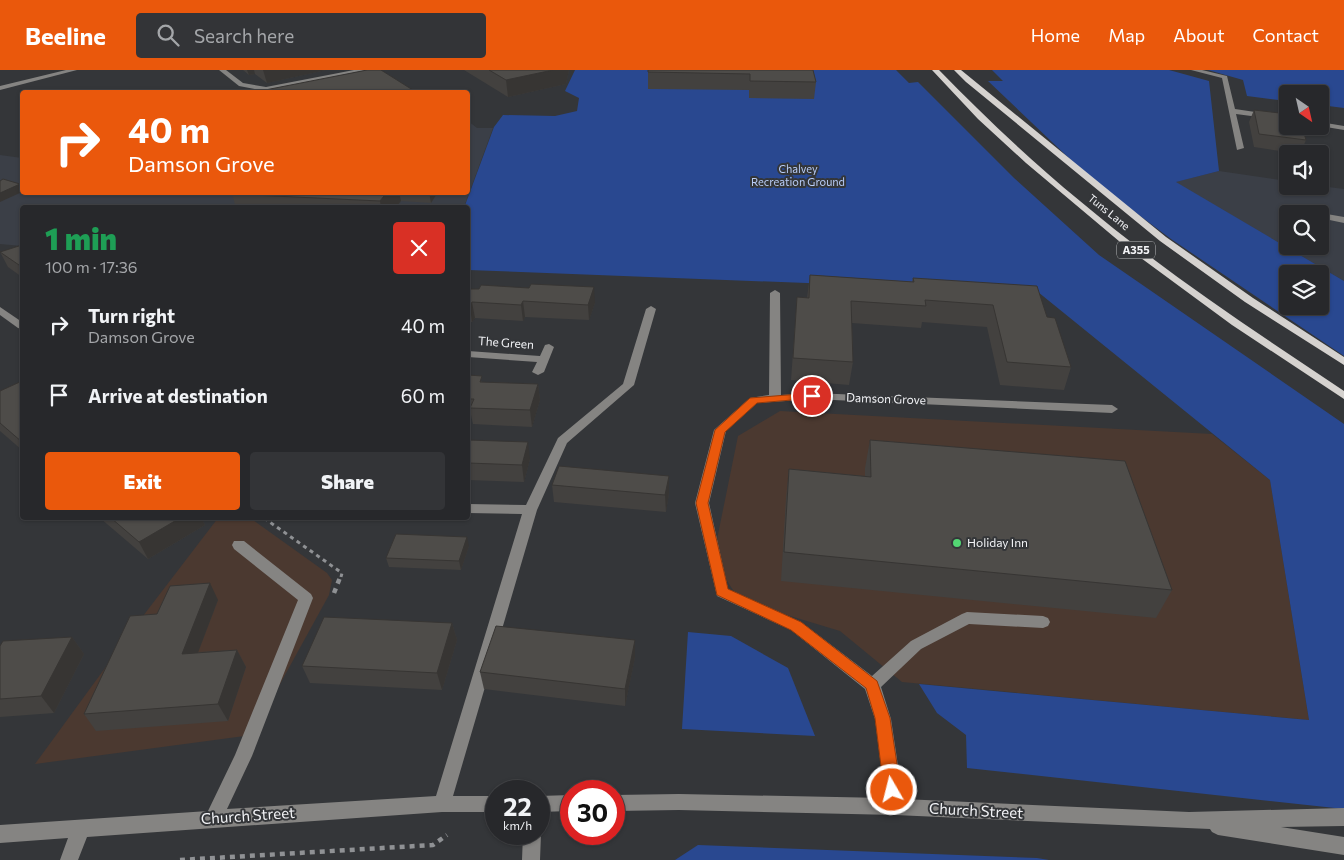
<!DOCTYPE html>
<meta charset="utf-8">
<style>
:root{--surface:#27282b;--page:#333437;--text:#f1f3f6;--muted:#a4a6a9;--line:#434447;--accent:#ea580c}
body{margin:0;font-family:Commissioner,sans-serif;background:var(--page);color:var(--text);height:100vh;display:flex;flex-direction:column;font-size:19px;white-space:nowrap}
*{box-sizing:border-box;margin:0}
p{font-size:16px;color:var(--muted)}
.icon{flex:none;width:28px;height:28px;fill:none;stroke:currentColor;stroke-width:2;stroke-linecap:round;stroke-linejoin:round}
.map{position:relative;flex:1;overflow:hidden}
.side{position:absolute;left:20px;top:135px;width:450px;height:315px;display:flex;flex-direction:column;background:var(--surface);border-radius:5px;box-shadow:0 1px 4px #0004,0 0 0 1px var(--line)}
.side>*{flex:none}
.banner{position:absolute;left:20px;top:20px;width:450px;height:105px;border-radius:5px;box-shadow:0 1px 4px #0004,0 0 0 1px var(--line);background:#ea580c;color:#fff;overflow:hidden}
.needle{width:32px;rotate:146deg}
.buttons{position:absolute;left:1279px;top:15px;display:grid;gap:10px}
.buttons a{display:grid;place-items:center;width:50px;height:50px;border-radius:5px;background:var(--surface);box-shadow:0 1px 4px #0004,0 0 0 1px var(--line);font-size:25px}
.speed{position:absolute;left:485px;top:710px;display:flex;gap:10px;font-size:25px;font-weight:700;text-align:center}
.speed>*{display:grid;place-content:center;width:65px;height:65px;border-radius:50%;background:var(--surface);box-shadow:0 1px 4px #0004,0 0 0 1px var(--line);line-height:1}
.speed small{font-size:12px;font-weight:400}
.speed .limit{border:8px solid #d22;background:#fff;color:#111}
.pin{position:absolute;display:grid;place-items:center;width:42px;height:42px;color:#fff;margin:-21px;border:2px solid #fff;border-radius:50%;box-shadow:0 1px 5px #0007}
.me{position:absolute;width:55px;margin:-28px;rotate:352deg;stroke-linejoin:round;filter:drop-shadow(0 0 4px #0008)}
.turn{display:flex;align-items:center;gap:18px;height:105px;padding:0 25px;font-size:22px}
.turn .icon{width:65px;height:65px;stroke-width:2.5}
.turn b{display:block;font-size:35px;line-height:42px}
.round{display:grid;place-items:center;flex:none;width:52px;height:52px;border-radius:5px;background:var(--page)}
.headline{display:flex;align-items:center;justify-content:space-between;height:85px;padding:0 25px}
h1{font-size:30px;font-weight:800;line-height:38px;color:#1e9e55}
.primary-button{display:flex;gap:10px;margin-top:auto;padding:10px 25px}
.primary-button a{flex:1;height:58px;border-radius:5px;background:var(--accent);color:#fff;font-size:20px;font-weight:800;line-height:58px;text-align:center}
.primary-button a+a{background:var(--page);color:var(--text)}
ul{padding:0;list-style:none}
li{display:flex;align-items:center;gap:15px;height:70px;padding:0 25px}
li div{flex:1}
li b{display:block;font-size:19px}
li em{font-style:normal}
header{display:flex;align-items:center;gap:30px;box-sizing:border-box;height:70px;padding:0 25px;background:var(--accent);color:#fff}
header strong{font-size:24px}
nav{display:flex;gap:28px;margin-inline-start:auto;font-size:18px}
.search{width:350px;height:45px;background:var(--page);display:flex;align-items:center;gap:12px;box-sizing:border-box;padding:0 18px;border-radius:5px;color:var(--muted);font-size:19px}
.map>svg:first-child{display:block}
</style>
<header>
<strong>Beeline</strong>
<div class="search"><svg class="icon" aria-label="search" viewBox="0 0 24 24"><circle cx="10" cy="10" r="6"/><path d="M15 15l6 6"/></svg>Search here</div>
<nav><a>Home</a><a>Map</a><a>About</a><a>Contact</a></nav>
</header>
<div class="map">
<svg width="1344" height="790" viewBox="0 0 1344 790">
<rect width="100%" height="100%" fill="#343639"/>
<g fill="#4b3930">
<polygon points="780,341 1212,364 1270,410 1309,650 902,612 840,561 740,531 713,489 738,366"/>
<polygon points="218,448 250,448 327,503 332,510 329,525 252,665 35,694 143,546"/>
</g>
<g fill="#3b3f47" fill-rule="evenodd">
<polygon points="468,51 477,58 493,58 464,137 22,138 22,176 0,174 0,85 22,88 22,122 468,122"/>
<path d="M1219,101L1287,111L1288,116H1320L1344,119V211L1175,112ZM1288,144H1320V176H1288Z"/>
</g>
<g fill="#294890" fill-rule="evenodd">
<polygon points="575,0 896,0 909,13 918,12 1014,108 1099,185 1344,354 1344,739 967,698 966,665 937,643 919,614 1309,650 1270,410 1038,222 468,200 468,138 464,138 494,57 503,45 555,46 577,41 579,28 565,21"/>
<path d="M992,0H1169L1209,11L1219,101L1176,112L1344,211V286L1171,169L1092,110L988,11H1003ZM1288,204H1320V236H1288Z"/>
<polygon points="1208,0 1344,0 1344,38 1320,35 1320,24 1288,24 1287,31 1247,26 1243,10"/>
<polygon points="688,562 731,566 788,598 815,666 682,659"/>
<polygon points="698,775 1037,788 1049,790 675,790"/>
</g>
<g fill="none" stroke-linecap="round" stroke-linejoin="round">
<polyline stroke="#8f9194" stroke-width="3" stroke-dasharray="4 4" stroke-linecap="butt" points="264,448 342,503 341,507"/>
<g stroke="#8f9194" stroke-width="4.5" stroke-dasharray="5 5" stroke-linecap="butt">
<polyline points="334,523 341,505"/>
<polyline points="180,790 433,775 447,765"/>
</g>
<g fill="#858482" fill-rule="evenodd">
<polygon points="66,0 77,0 0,20 0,16"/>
<polygon points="219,0 226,0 243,13 266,17 354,0 367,0 266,21 239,16"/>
<polygon points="1191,0 1202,0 1227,6 1235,39 1288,47 1288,51 1236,44 1244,78 1237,80 1222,8"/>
<polygon points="1320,52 1344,56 1344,60 1320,56"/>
<polygon points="1321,143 1344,147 1344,153 1320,148"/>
<polygon points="775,220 780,223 781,325 812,323 1112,335 1118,339 1112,343 812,329 757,333 726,361 709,433 728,519 801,552 872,606 911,571 962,544 967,542 1043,546 1048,548 1050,552 1048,556 1043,558 969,554 921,579 881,617 891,649 903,729 1189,742 1344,738 1344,756 1281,757 1344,767 1344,785 1218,765 1212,762 1210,759 895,745 679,740 614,741 614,725 679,724 885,728 875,649 865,619 791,560 717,526 695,433 714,360 750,328 769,325 770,223"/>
<polygon points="651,236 656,239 634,315 567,373 537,440 453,726 496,726 496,742 442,742 87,767 78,790 60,790 68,768 0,773 0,755 208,741 235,685 298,530 234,479 232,475 234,471 244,471 311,524 313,528 252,686 227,739 436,726 522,444 468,443 468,434 526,435 558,368 623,314 646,239"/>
<polygon points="0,237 22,252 22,259 18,258 0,245"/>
<polygon points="549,274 554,277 544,302 538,305 532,302 537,292 468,287 468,281 540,286 545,275"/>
<polygon points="571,725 571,741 539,742 539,726"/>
<polygon points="539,758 541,764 540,790 522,790 523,764 539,764"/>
</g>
<g fill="#d5d2cf" fill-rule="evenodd">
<path d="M932,0H939C984,46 1030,90 1080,131C1163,201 1254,261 1344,321V329L1232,255L1126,177L1026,93L978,49Z"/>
<polygon points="954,0 961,0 1166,167 1253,228 1344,287 1344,295 1245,232 1160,171 966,12"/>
</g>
</g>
<g fill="#43413f">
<polygon points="243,0 326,0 267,13 255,4 249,5"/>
<polygon points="464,0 569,0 566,14 508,27"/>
<polygon points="813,0 816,12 814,29 749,28 749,20 648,19 648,2"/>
<polygon points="1254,40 1306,70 1300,84 1254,77 1249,52"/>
<polygon points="194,122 438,122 431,133 401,131 395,138 236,138 232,124"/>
<polygon points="22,175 22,207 8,197 0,182"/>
<polygon points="810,205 912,212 913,208 1047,247 1071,297 1064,320 1000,315 987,257 922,252 921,258 852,253 853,292 849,315 791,310 797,227 807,228"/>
<polygon points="468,219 595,233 589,250 525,247 523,251 475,248 472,252 468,252"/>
<polygon points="468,305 483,312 538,314 540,330 532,357 473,354 471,345 468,345"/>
<polygon points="22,311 22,380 0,361 0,321"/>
<polygon points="468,370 530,389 524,412 468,410"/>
<polygon points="870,370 1172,520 1156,548 781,511 786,428 789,399 865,406 865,398"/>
<polygon points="669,406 669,423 666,442 554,432 552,415"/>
<polygon points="100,448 201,448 205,455 148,489"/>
<polygon points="469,476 461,500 389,497 386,488"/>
<polygon points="218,530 198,582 237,580 246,597 228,651 96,661 84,644 157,544"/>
<polygon points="452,553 457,570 442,620 310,613 302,596"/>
<polygon points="72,567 84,584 54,643 0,647 0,576"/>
<polygon points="635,570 635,587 625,636 484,619 480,602"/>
</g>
<g fill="#373533">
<polygon points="247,0 254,0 255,4 249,5"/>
<polygon points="263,0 326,0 267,13"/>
<polygon points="553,0 569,0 566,14 508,27 506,10"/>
<polygon points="20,114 22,119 22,122 0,132 0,123"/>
<polygon points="387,122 399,122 401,131 395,138 381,138 380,131"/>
<polygon points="429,122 438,122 431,133"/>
<polygon points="22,194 22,201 19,195"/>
<polygon points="594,217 595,233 589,250 588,235"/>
<polygon points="523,231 525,247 523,251 521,235"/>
<polygon points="472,232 475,248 472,252 470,236"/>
<polygon points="538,314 540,330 532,357 530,340"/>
<polygon points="528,372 530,389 524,412 522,395"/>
<polygon points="669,406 669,423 666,442 665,425"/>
<polygon points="180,448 201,448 205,455 148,489 139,472"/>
<polygon points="467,467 469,476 461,500 459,491"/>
<polygon points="210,513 218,530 191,601 182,584"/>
<polygon points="452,553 457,570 442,620 437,603"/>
<polygon points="72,567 84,584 54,643 41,626"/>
<polygon points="635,570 635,587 625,636 625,619"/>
<polygon points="237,580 246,597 228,651 218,634"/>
</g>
<g fill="#4e4c49" stroke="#373533">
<polygon points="367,0 381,0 416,22 255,22"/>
<polygon points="489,0 553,0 506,10"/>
<polygon points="648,0 813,0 816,12 750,11 750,4 648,2"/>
<polygon points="1254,40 1288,44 1288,56 1302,56 1306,70 1259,64"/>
<polygon points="3,109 20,114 0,123 0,111"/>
<polygon points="232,122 387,122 380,131 231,124"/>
<polygon points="22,175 22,194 19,195 0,182"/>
<polygon points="810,205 914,212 913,208 1037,216 1047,247 1055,248 1071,297 1007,292 993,235 925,230 926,236 851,231 853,292 793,288 797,227 809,228"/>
<polygon points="531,214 594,217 588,235 523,231 521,235 472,232 470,236 468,236 468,219 479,219 481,215 529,218"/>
<polygon points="468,305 482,306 480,312 538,314 530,340 470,338 474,329 468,329"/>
<polygon points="22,311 22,372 0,353 0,321"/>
<polygon points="468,370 528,372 522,395 468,393"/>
<polygon points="870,370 1125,391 1172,520 784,482 789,399 871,407"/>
<polygon points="559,396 669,406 665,425 552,415"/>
<polygon points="111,448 180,448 139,472"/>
<polygon points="396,464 467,467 459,491 386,488"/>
<polygon points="210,513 182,584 237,580 218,634 84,644 130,546 157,544 170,516"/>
<polygon points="324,547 452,553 437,603 302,596"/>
<polygon points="496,556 635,570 625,619 480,602"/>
<polygon points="72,567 41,626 0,629 0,576 3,571"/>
</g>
<polygon fill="#ea580c" stroke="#983908" points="812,323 815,324 817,326 815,328 757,333 725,362 708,433 728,519 801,552 877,611 890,648 901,720 898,725 892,727 887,725 884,720 875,648 866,618 791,560 717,525 696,433 715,360 750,328"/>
<circle fill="#53d673" stroke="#343639" stroke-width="2" cx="957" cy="473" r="5"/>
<g text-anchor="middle" stroke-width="4" stroke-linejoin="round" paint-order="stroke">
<g font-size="11" fill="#b9cdf7" stroke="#343639">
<text x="798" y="103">Chalvey<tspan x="798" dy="13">Recreation Ground</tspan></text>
</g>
<g font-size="11" fill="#f2f3f6" stroke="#343639">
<text transform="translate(1109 142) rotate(39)" y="4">Tuns Lane</text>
</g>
<rect fill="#343639" stroke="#b9babd" stroke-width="1" x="1117" y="171.5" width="38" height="17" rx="4"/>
<g font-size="11" font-weight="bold" fill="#f2f3f6">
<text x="1136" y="184">A355</text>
</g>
<g font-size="12" fill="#f2f3f6" stroke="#343639">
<text transform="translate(506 273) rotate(4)" y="4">The Green</text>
<text transform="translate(886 329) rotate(2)" y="4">Damson Grove</text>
</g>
<g font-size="12" fill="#f2f3f6" stroke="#343639" text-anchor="start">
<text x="967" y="477">Holiday Inn</text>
</g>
<g font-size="15" fill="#f2f3f6" stroke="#343639">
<text transform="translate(976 741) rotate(3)" y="5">Church Street</text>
<text transform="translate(248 746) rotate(-4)" y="5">Church Street</text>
</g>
</g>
</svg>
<div class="buttons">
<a><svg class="needle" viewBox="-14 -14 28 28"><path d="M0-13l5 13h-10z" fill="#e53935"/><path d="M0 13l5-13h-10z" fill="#a4a6a9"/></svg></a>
<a><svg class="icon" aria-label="sound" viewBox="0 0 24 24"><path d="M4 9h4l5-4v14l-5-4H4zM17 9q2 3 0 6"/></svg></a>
<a><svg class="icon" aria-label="search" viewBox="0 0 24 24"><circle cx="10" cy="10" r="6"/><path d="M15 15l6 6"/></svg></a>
<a><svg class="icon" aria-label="layers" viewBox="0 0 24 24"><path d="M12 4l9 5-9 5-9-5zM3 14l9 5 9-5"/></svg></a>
</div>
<div class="speed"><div>22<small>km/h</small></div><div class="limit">30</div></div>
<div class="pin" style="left:812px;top:326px;background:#d93025"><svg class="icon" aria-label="arrive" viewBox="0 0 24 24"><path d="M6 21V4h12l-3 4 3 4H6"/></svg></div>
<svg class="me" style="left:892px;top:720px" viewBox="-20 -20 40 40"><circle r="17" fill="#ea580c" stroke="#fff" stroke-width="3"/><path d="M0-11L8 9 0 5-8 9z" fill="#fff"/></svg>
<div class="banner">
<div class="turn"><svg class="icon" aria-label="right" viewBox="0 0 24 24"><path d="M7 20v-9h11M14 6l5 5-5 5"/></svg><div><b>40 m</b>Damson Grove</div></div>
</div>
<section class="side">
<div class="headline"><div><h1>1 min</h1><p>100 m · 17:36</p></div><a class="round" style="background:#d93025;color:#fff"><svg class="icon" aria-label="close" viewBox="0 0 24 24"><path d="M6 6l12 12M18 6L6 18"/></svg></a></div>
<ul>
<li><svg class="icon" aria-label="right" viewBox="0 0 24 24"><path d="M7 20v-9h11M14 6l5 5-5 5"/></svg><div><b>Turn right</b><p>Damson Grove</p></div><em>40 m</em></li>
<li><svg class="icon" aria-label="arrive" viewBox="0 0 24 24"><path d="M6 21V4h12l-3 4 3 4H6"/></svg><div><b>Arrive at destination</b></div><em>60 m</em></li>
</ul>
<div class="primary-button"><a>Exit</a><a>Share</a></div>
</section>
</div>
